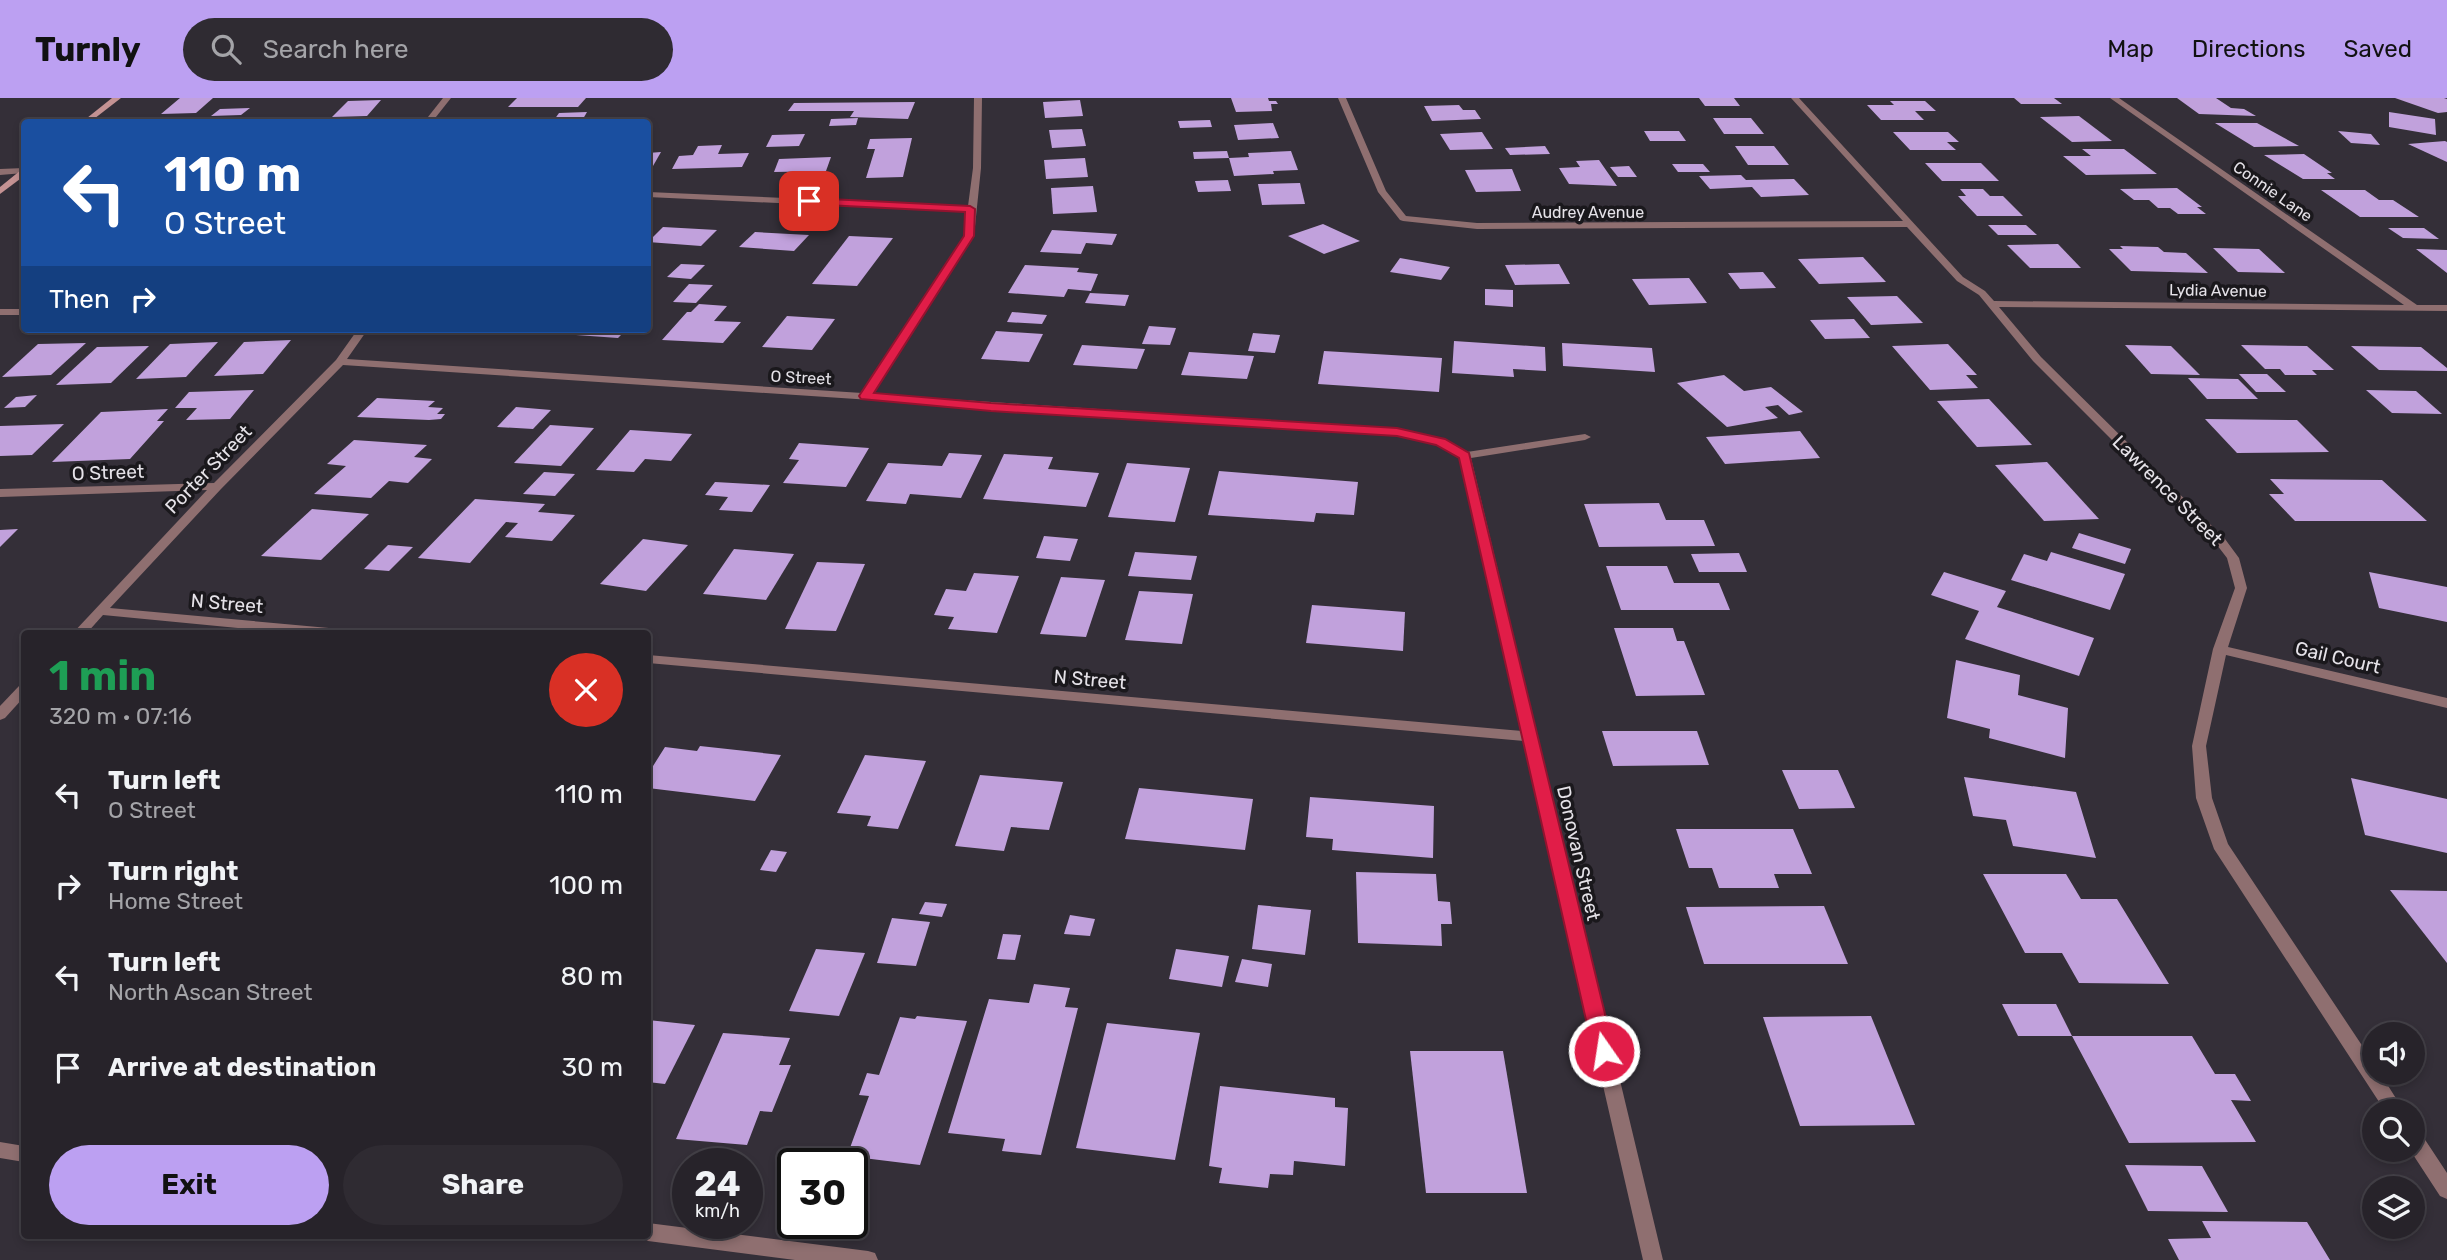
<!DOCTYPE html>
<meta charset="utf-8">
<style>
:root{--surface:#27232a;--page:#2f2b32;--text:#f1f3f6;--muted:#a4a4a8;--line:#434047;--accent:#bca0f2}
body{margin:0;font-family:Rubik,sans-serif;background:var(--page);color:var(--text);height:100vh;display:flex;flex-direction:column;font-size:26px;white-space:nowrap}
*{box-sizing:border-box;margin:0}
p{font-size:23px;color:var(--muted)}
.icon{flex:none;width:38px;height:38px;fill:none;stroke:currentColor;stroke-width:2;stroke-linecap:round;stroke-linejoin:round}
.map{position:relative;flex:1;overflow:hidden}
.side{position:absolute;left:21px;top:532px;width:630px;height:609px;display:flex;flex-direction:column;background:var(--surface);border-radius:7px;box-shadow:0 4px 10px #0003,0 0 0 2px var(--line)}
.side>*{flex:none}
.banner{position:absolute;left:21px;top:21px;width:630px;height:214px;border-radius:7px;box-shadow:0 4px 10px #0003,0 0 0 2px var(--line);background:#1a4fa0;color:#fff;overflow:hidden}
.tools{position:absolute;left:2362px;top:924px;display:grid;gap:14px}
.tools a{display:grid;place-items:center;width:63px;height:63px;border-radius:50%;background:var(--surface);box-shadow:0 4px 10px #0003,0 0 0 2px var(--line);font-size:35px}
.speed{position:absolute;left:672px;top:1050px;display:flex;gap:14px;font-size:35px;font-weight:700;text-align:center}
.speed>*{display:grid;place-content:center;width:91px;height:91px;border-radius:50%;background:var(--surface);box-shadow:0 4px 10px #0003,0 0 0 2px var(--line);line-height:1}
.speed small{font-size:18px;font-weight:400}
.speed .limit{border:4px solid #111;border-radius:10px;background:#fff;color:#111}
.pin{position:absolute;display:grid;place-items:center;width:60px;height:60px;color:#fff;margin:-30px;border-radius:14px;box-shadow:0 4px 10px #0006}
.me{position:absolute;width:77px;margin:-38px;rotate:347deg;stroke-linejoin:round;filter:drop-shadow(0 0 5px #0008)}
.turn{display:flex;align-items:center;gap:24px;height:147px;padding:0 28px;font-size:32px}
.turn .icon{width:91px;height:91px;stroke-width:2.5}
.turn b{display:block;font-size:49px;line-height:60px}
.then{display:flex;align-items:center;height:66px;padding:0 28px;background:#0003;gap:14px;font-size:26px}
.round{display:grid;place-items:center;flex:none;width:74px;height:74px;border-radius:37px;background:var(--page)}
.head{display:flex;align-items:center;justify-content:space-between;height:119px;padding:0 28px}
h1{font-size:42px;font-weight:700;line-height:52px;color:#1e9e55}
.cta{display:flex;gap:14px;margin-top:auto;padding:14px 28px}
.cta a{flex:1;height:80px;border-radius:42px;background:var(--accent);color:#111;font-size:28px;font-weight:700;line-height:80px;text-align:center}
.cta a+a{background:var(--page);color:var(--text)}
ul{padding:0;list-style:none}
li{display:flex;align-items:center;gap:21px;height:91px;padding:0 28px}
li div{flex:1}
li b{display:block;font-size:26px}
li em{font-style:normal}
header{display:flex;align-items:center;gap:42px;box-sizing:border-box;height:98px;padding:0 35px;background:var(--accent);color:#111}
header strong{font-size:33px}
nav{display:flex;gap:38px;margin-inline-start:auto;font-size:24px}
.search{width:490px;height:63px;background:var(--page);display:flex;align-items:center;gap:18px;box-sizing:border-box;padding:0 24px;border-radius:38px;color:var(--muted);font-size:26px}
.map>svg:first-child{display:block}
</style>
<header>
<strong>Turnly</strong>
<div class="search"><svg class="icon" aria-label="search" viewBox="0 0 24 24"><circle cx="10" cy="10" r="6"/><path d="M15 15l6 6"/></svg>Search here</div>
<nav><a>Map</a><a>Directions</a><a>Saved</a></nav>
</header>
<div class="map">
<svg width="2447" height="1162" viewBox="0 0 2447 1162">
<rect width="100%" height="100%" fill="#342f38"/>
<g fill="#c1a1dc">
<polygon points="180,0 213,0 196,15 161,16"/>
<polygon points="517,0 586,0 578,9 508,9"/>
<polygon points="1231,0 1268,0 1269,3 1276,3 1278,6 1271,6 1272,13 1236,14"/>
<polygon points="1699,0 1734,0 1740,8 1705,8"/>
<polygon points="2014,0 2054,0 2062,6 2021,6"/>
<polygon points="2177,0 2216,0 2231,10 2244,11 2256,18 2199,16"/>
<polygon points="2395,0 2444,0 2447,1 2447,14 2438,15"/>
<polygon points="381,2 367,18 332,19 348,3"/>
<polygon points="1080,2 1083,18 1045,20 1043,4"/>
<polygon points="1890,3 1925,3 1936,13 1915,13 1924,22 1881,22 1867,7 1894,7"/>
<polygon points="915,4 908,21 850,19 854,13 788,13 794,5"/>
<polygon points="1459,7 1463,12 1475,12 1481,21 1432,23 1424,8"/>
<polygon points="250,10 241,17 211,18 220,11"/>
<polygon points="587,14 583,21 554,22 559,15"/>
<polygon points="2389,14 2435,21 2436,37 2389,29"/>
<polygon points="2079,18 2112,43 2072,44 2040,19"/>
<polygon points="320,19 314,24 282,24 286,20"/>
<polygon points="858,20 856,27 829,28 831,21"/>
<polygon points="1713,20 1751,20 1764,36 1724,36"/>
<polygon points="1210,22 1212,29 1180,30 1178,23"/>
<polygon points="1273,25 1279,40 1238,42 1234,27"/>
<polygon points="2215,25 2257,25 2299,48 2254,49"/>
<polygon points="1082,31 1086,48 1052,50 1049,32"/>
<polygon points="1644,33 1679,33 1686,43 1650,43"/>
<polygon points="2338,33 2371,36 2380,47 2351,45"/>
<polygon points="1482,34 1493,51 1450,52 1440,36"/>
<polygon points="1893,34 1948,34 1959,44 1947,44 1956,52 1910,52"/>
<polygon points="805,36 799,48 766,49 772,37"/>
<polygon points="912,40 903,79 866,80 875,51 867,51 870,41"/>
<polygon points="2445,43 2447,44 2447,64 2408,46"/>
<polygon points="722,47 718,56 749,55 742,69 672,71 679,58 693,57 698,48"/>
<polygon points="1545,48 1550,56 1510,57 1505,50"/>
<polygon points="1735,48 1774,48 1789,67 1748,67"/>
<polygon points="2082,51 2124,51 2157,76 2086,77 2063,58 2091,58"/>
<polygon points="1227,53 1229,60 1194,61 1193,54"/>
<polygon points="1291,53 1298,72 1273,73 1274,76 1234,78 1229,60 1249,59 1248,55"/>
<polygon points="661,54 653,68 648,69 648,55"/>
<polygon points="2304,56 2332,75 2327,75 2335,81 2303,81 2264,57"/>
<polygon points="831,59 826,73 774,74 779,61"/>
<polygon points="1085,60 1088,79 1046,81 1044,62"/>
<polygon points="1599,62 1617,88 1569,86 1559,70 1580,69 1576,63"/>
<polygon points="1925,65 1981,65 1999,83 1942,83"/>
<polygon points="1672,66 1703,66 1710,74 1678,74"/>
<polygon points="1629,68 1637,79 1618,79 1610,69"/>
<polygon points="1512,71 1521,93 1476,94 1465,72"/>
<polygon points="1741,77 1746,82 1794,81 1809,97 1761,99 1752,89 1710,91 1699,78"/>
<polygon points="1228,82 1231,93 1198,94 1195,83"/>
<polygon points="1300,85 1305,106 1262,107 1258,86"/>
<polygon points="1093,88 1097,114 1053,116 1051,90"/>
<polygon points="2177,90 2202,109 2197,109 2206,116 2178,116 2170,110 2158,110 2149,102 2134,102 2120,91"/>
<polygon points="1960,91 1983,91 1990,98 2003,98 2023,118 1977,118 1958,98 1966,98"/>
<polygon points="2321,92 2365,92 2379,102 2393,102 2419,119 2360,119"/>
<polygon points="1323,126 1360,143 1324,156 1288,138"/>
<polygon points="1988,127 2026,127 2037,137 1998,137"/>
<polygon points="663,129 717,132 701,148 648,144"/>
<polygon points="2388,130 2424,130 2439,141 2403,140"/>
<polygon points="1052,132 1117,136 1112,147 1086,145 1081,156 1040,154"/>
<polygon points="755,134 809,137 794,153 739,149"/>
<polygon points="849,138 893,140 857,188 812,186"/>
<polygon points="2058,146 2081,170 2030,170 2007,147"/>
<polygon points="2120,148 2158,149 2164,154 2186,155 2208,175 2131,173 2109,151 2123,151"/>
<polygon points="2213,150 2259,151 2285,175 2238,174"/>
<polygon points="2416,151 2447,152 2447,175"/>
<polygon points="1863,159 1886,184 1819,186 1798,161"/>
<polygon points="1400,160 1450,169 1441,182 1390,174"/>
<polygon points="681,166 705,167 691,181 667,179"/>
<polygon points="1559,166 1570,186 1515,187 1505,167"/>
<polygon points="1025,167 1079,170 1077,174 1098,176 1091,193 1068,191 1064,199 1008,195"/>
<polygon points="1763,174 1776,190 1740,191 1728,175"/>
<polygon points="1689,180 1707,205 1649,207 1632,181"/>
<polygon points="689,186 713,187 696,205 673,204"/>
<polygon points="1485,191 1513,192 1513,209 1485,207"/>
<polygon points="1090,195 1129,197 1125,208 1085,205"/>
<polygon points="1897,198 1923,225 1871,227 1847,199"/>
<polygon points="699,206 727,208 714,223 741,224 723,245 662,242 687,214 691,214"/>
<polygon points="1012,214 1047,217 1042,226 1007,224"/>
<polygon points="787,218 835,221 812,252 762,249"/>
<polygon points="1854,221 1870,240 1825,241 1810,222"/>
<polygon points="1149,228 1176,230 1170,247 1142,246"/>
<polygon points="567,231 627,231 618,240 562,236"/>
<polygon points="996,233 1043,236 1029,264 981,261"/>
<polygon points="1253,235 1280,237 1275,255 1248,253"/>
<polygon points="291,242 263,276 214,278 244,244"/>
<polygon points="1454,243 1545,249 1546,273 1513,271 1514,279 1452,275"/>
<polygon points="218,244 186,279 136,281 170,246"/>
<polygon points="86,245 51,277 2,279 38,246"/>
<polygon points="1562,245 1652,250 1655,274 1563,268"/>
<polygon points="1948,246 1977,277 1966,277 1978,290 1930,292 1892,248"/>
<polygon points="1082,247 1145,251 1137,271 1073,267"/>
<polygon points="2125,247 2171,248 2200,277 2151,276"/>
<polygon points="2241,247 2307,248 2334,272 2312,272 2317,277 2285,277 2280,271 2265,271"/>
<polygon points="149,248 111,285 56,287 97,249"/>
<polygon points="2351,248 2421,249 2447,270 2447,273 2379,272"/>
<polygon points="1324,253 1442,260 1439,294 1318,286"/>
<polygon points="1189,254 1254,258 1247,281 1181,277"/>
<polygon points="2239,276 2267,276 2286,294 2256,294"/>
<polygon points="1724,277 1744,293 1771,289 1803,314 1789,317 1778,307 1765,309 1778,320 1727,329 1677,285"/>
<polygon points="2188,280 2238,281 2258,301 2207,301"/>
<polygon points="254,292 230,321 186,322 197,310 175,310 189,294"/>
<polygon points="2366,292 2416,293 2442,316 2392,315"/>
<polygon points="37,297 25,309 4,310 16,299"/>
<polygon points="377,300 435,303 428,309 443,310 437,316 445,316 441,321 429,322 357,319"/>
<polygon points="1989,301 2032,347 1977,349 1937,303"/>
<polygon points="516,309 551,312 533,331 497,329"/>
<polygon points="168,311 157,323 164,323 130,361 52,364 101,314"/>
<polygon points="2205,321 2297,322 2329,354 2237,355"/>
<polygon points="64,326 32,357 0,358 0,328"/>
<polygon points="550,327 594,330 561,368 514,365"/>
<polygon points="630,332 692,336 671,363 645,361 634,374 596,372"/>
<polygon points="1800,333 1820,360 1725,366 1706,339"/>
<polygon points="354,342 427,347 414,359 432,361 408,385 389,383 371,400 314,396 346,368 327,366"/>
<polygon points="799,345 869,350 846,389 783,385 799,362 789,361"/>
<polygon points="949,355 982,357 961,400 910,396 906,406 866,403 888,365 942,368"/>
<polygon points="1004,356 1053,359 1048,371 1099,375 1086,409 983,401"/>
<polygon points="2047,364 2099,421 2044,423 1995,367"/>
<polygon points="1127,365 1190,370 1175,424 1108,419"/>
<polygon points="1219,373 1358,384 1354,417 1316,415 1314,424 1208,417"/>
<polygon points="544,374 575,376 555,398 523,396"/>
<polygon points="2270,381 2382,382 2427,423 2295,423 2269,396 2284,396"/>
<polygon points="715,384 770,387 752,414 719,412 728,399 705,397"/>
<polygon points="475,401 545,406 538,414 575,417 552,443 505,439 518,425 506,424 470,465 418,460"/>
<polygon points="1659,405 1666,422 1704,422 1715,448 1599,449 1584,406"/>
<polygon points="312,411 369,416 321,462 261,458"/>
<polygon points="18,431 0,449 0,432"/>
<polygon points="2079,435 2131,451 2125,466 2072,450"/>
<polygon points="1044,438 1078,441 1070,463 1036,460"/>
<polygon points="643,441 688,447 646,493 600,486"/>
<polygon points="388,447 413,449 389,473 364,471"/>
<polygon points="734,451 794,456 766,502 703,496"/>
<polygon points="1135,454 1197,458 1191,482 1128,478"/>
<polygon points="2051,454 2125,476 2110,512 2011,482 2024,456 2047,463"/>
<polygon points="1739,455 1747,474 1699,474 1691,456"/>
<polygon points="817,464 865,466 836,533 785,531"/>
<polygon points="1606,468 1667,468 1674,485 1719,485 1730,512 1621,512"/>
<polygon points="1944,474 2006,493 1997,509 2094,540 2079,578 1965,541 1979,513 1931,497"/>
<polygon points="2369,474 2447,489 2447,524 2379,510"/>
<polygon points="974,475 1019,478 997,535 948,531 954,519 934,517 946,491 966,493"/>
<polygon points="1061,479 1105,482 1086,539 1040,536"/>
<polygon points="1139,493 1193,496 1182,546 1125,542"/>
<polygon points="1312,507 1405,514 1403,553 1306,545"/>
<polygon points="1614,530 1673,530 1677,543 1684,543 1705,597 1636,598"/>
<polygon points="1956,562 2020,577 2018,597 2068,610 2065,660 1989,640 1990,631 1947,620"/>
<polygon points="1602,633 1697,633 1709,667 1613,668"/>
<polygon points="700,648 781,657 755,703 648,690 648,676 665,649 697,653"/>
<polygon points="865,657 926,663 898,731 867,728 871,718 837,715"/>
<polygon points="1782,672 1838,672 1855,710 1799,711"/>
<polygon points="980,677 1063,684 1049,732 1011,729 1004,753 955,748"/>
<polygon points="1964,679 2076,694 2096,760 2013,748 2006,722 1973,718"/>
<polygon points="2351,680 2447,701 2447,755 2365,737"/>
<polygon points="1139,690 1253,701 1245,752 1125,741"/>
<polygon points="1310,699 1434,708 1433,760 1332,752 1333,741 1306,739"/>
<polygon points="1676,731 1793,731 1812,776 1774,776 1779,790 1719,790 1712,770 1689,770"/>
<polygon points="771,752 787,754 776,774 760,772"/>
<polygon points="1356,774 1436,776 1438,803 1450,804 1452,826 1441,826 1442,848 1358,845"/>
<polygon points="1983,776 2066,776 2081,801 2117,801 2169,886 2079,885 2062,855 2025,855"/>
<polygon points="2390,792 2447,793 2447,865"/>
<polygon points="925,804 947,806 942,819 919,816"/>
<polygon points="1258,807 1311,812 1305,857 1252,851"/>
<polygon points="1824,808 1848,866 1704,866 1686,809"/>
<polygon points="1070,817 1095,821 1090,838 1064,836"/>
<polygon points="892,820 930,824 916,868 877,865"/>
<polygon points="1003,836 1021,837 1015,862 997,861"/>
<polygon points="816,851 865,855 839,918 789,913"/>
<polygon points="1176,851 1229,858 1222,889 1169,881"/>
<polygon points="1242,861 1272,866 1268,889 1235,884"/>
<polygon points="1034,886 1070,890 1065,909 1078,910 1041,1057 1002,1053 1005,1041 948,1035 989,901 1029,905"/>
<polygon points="2002,906 2056,906 2072,938 2192,938 2215,976 2235,976 2251,1003 2231,1002 2256,1044 2129,1045 2072,938 2018,938"/>
<polygon points="917,918 967,923 920,1067 847,1058 869,998 859,997 867,975 879,977 900,919 915,921"/>
<polygon points="1871,918 1915,1027 1800,1028 1763,919"/>
<polygon points="648,922 695,927 665,986 648,984"/>
<polygon points="1107,925 1200,935 1175,1062 1076,1050"/>
<polygon points="723,935 790,940 779,967 791,967 772,1014 760,1013 747,1047 676,1041"/>
<polygon points="1410,953 1503,953 1527,1095 1426,1095"/>
<polygon points="1220,988 1335,1000 1335,1009 1348,1010 1345,1068 1294,1063 1293,1077 1270,1076 1268,1090 1219,1085 1222,1070 1209,1068"/>
<polygon points="2125,1067 2202,1068 2228,1114 2148,1113"/>
<polygon points="2202,1123 2307,1124 2330,1162 2179,1162 2168,1141 2211,1140"/>
</g>
<g fill="none" stroke-linecap="round" stroke-linejoin="round">
<g fill="#8f6f70" fill-rule="evenodd">
<polygon points="443,0 451,0 432,24 424,24"/>
<polygon points="974,0 982,0 981,70 974,138 873,296 1397,331 1444,342 1467,354 1585,336 1591,339 1585,342 1471,360 1663,1162 1643,1162 1524,643 648,565 648,557 1522,633 1460,360 1436,347 1397,337 343,267 221,391 110,510 351,532 357,536 301,536 103,517 86,536 72,536 207,392 0,399 0,391 214,385 336,262 358,231 368,231 347,261 862,295 964,138 967,114 648,99 648,94 968,108 973,70"/>
<polygon points="1338,0 1346,0 1386,93 1406,118 1477,125 1903,123 1791,0 1799,0 1963,179 1985,193 1994,203 2404,207 2110,0 2119,0 2417,207 2447,207 2447,213 1999,209 2041,259 2225,441 2239,460 2247,490 2228,549 2447,600 2447,610 2226,557 2206,648 2212,700 2228,746 2375,967 2375,975 2380,975 2404,1013 2385,1013 2214,751 2196,700 2192,648 2213,551 2235,490 2227,460 2217,447 2033,263 1979,197 1957,183 1907,129 1477,131 1403,123 1400,122 1378,94"/>
<polygon points="24,70 24,75 0,77 0,71"/>
<rect x="0" y="211" width="24" height="6"/>
<polygon points="24,587 24,599 5,620 0,622 0,608 19,588"/>
<polygon points="2413,1032 2420,1034 2447,1075 2447,1101 2440,1098 2410,1052 2413,1052"/>
<polygon points="0,1044 24,1048 24,1064 0,1060"/>
<polygon points="648,1125 868,1153 875,1155 878,1162 795,1162 648,1143 640,1138 648,1138"/>
</g>
<g fill="#c49293" fill-rule="evenodd">
<polygon points="112,0 121,0 90,24 82,24"/>
<polygon points="21,72 24,72 24,78 0,96 0,89"/>
</g>
</g>
<polygon fill="#e11d48" stroke="#92132f" stroke-width="2" points="809,100 970,108 975,111 974,138 874,295 991,305 1397,330 1445,341 1469,355 1614,953 1611,959 1604,961 1596,959 1593,953 1459,360 1436,347 1397,338 991,313 861,301 859,298 964,138 965,114 805,106 805,101"/>
<g text-anchor="middle" stroke-width="7" stroke-linejoin="round" paint-order="stroke">
<g font-size="16" fill="#e5e2e8" stroke="#1a181c">
<text transform="translate(2273 93) rotate(35)" y="6">Connie Lane</text>
<text x="1588" y="120">Audrey Avenue</text>
<text transform="translate(2218 192) rotate(1)" y="6">Lydia Avenue</text>
<text transform="translate(801 279) rotate(3)" y="6">O Street</text>
</g>
<g font-size="19" fill="#e5e2e8" stroke="#1a181c">
<text transform="translate(208 371) rotate(-46)" y="7">Porter Street</text>
<text transform="translate(108 374) rotate(-2)" y="7">O Street</text>
<text transform="translate(2168 392) rotate(45)" y="7">Lawrence Street</text>
<text transform="translate(227 505) rotate(5)" y="7">N Street</text>
<text transform="translate(2338 559) rotate(13)" y="7">Gail Court</text>
<text transform="translate(1090 581) rotate(5)" y="7">N Street</text>
<text transform="translate(1579 755) rotate(77)" y="7">Donovan Street</text>
</g>
</g>
</svg>
<div class="tools">
<a><svg class="icon" aria-label="sound" viewBox="0 0 24 24"><path d="M4 9h4l5-4v14l-5-4H4zM17 9q2 3 0 6"/></svg></a>
<a><svg class="icon" aria-label="search" viewBox="0 0 24 24"><circle cx="10" cy="10" r="6"/><path d="M15 15l6 6"/></svg></a>
<a><svg class="icon" aria-label="layers" viewBox="0 0 24 24"><path d="M12 4l9 5-9 5-9-5zM3 14l9 5 9-5"/></svg></a>
</div>
<div class="speed"><div>24<small>km/h</small></div><div class="limit">30</div></div>
<div class="pin" style="left:809px;top:103px;background:#d93025"><svg class="icon" aria-label="arrive" viewBox="0 0 24 24"><path d="M6 21V4h12l-3 4 3 4H6"/></svg></div>
<svg class="me" style="left:1604px;top:953px" viewBox="-20 -20 40 40"><circle r="17" fill="#e11d48" stroke="#fff" stroke-width="3"/><path d="M0-11L8 9 0 5-8 9z" fill="#fff"/></svg>
<div class="banner">
<div class="turn"><svg class="icon" aria-label="left" viewBox="0 0 24 24"><path d="M17 20v-9H6M10 6l-5 5 5 5"/></svg><div><b>110 m</b>O Street</div></div>
<div class="then">Then<svg class="icon" aria-label="right" viewBox="0 0 24 24"><path d="M7 20v-9h11M14 6l5 5-5 5"/></svg></div>
</div>
<section class="side">
<div class="head"><div><h1>1 min</h1><p>320 m · 07:16</p></div><a class="round" style="background:#d93025;color:#fff"><svg class="icon" aria-label="close" viewBox="0 0 24 24"><path d="M6 6l12 12M18 6L6 18"/></svg></a></div>
<ul>
<li><svg class="icon" aria-label="left" viewBox="0 0 24 24"><path d="M17 20v-9H6M10 6l-5 5 5 5"/></svg><div><b>Turn left</b><p>O Street</p></div><em>110 m</em></li>
<li><svg class="icon" aria-label="right" viewBox="0 0 24 24"><path d="M7 20v-9h11M14 6l5 5-5 5"/></svg><div><b>Turn right</b><p>Home Street</p></div><em>100 m</em></li>
<li><svg class="icon" aria-label="left" viewBox="0 0 24 24"><path d="M17 20v-9H6M10 6l-5 5 5 5"/></svg><div><b>Turn left</b><p>North Ascan Street</p></div><em>80 m</em></li>
<li><svg class="icon" aria-label="arrive" viewBox="0 0 24 24"><path d="M6 21V4h12l-3 4 3 4H6"/></svg><div><b>Arrive at destination</b></div><em>30 m</em></li>
</ul>
<div class="cta"><a>Exit</a><a>Share</a></div>
</section>
</div>
